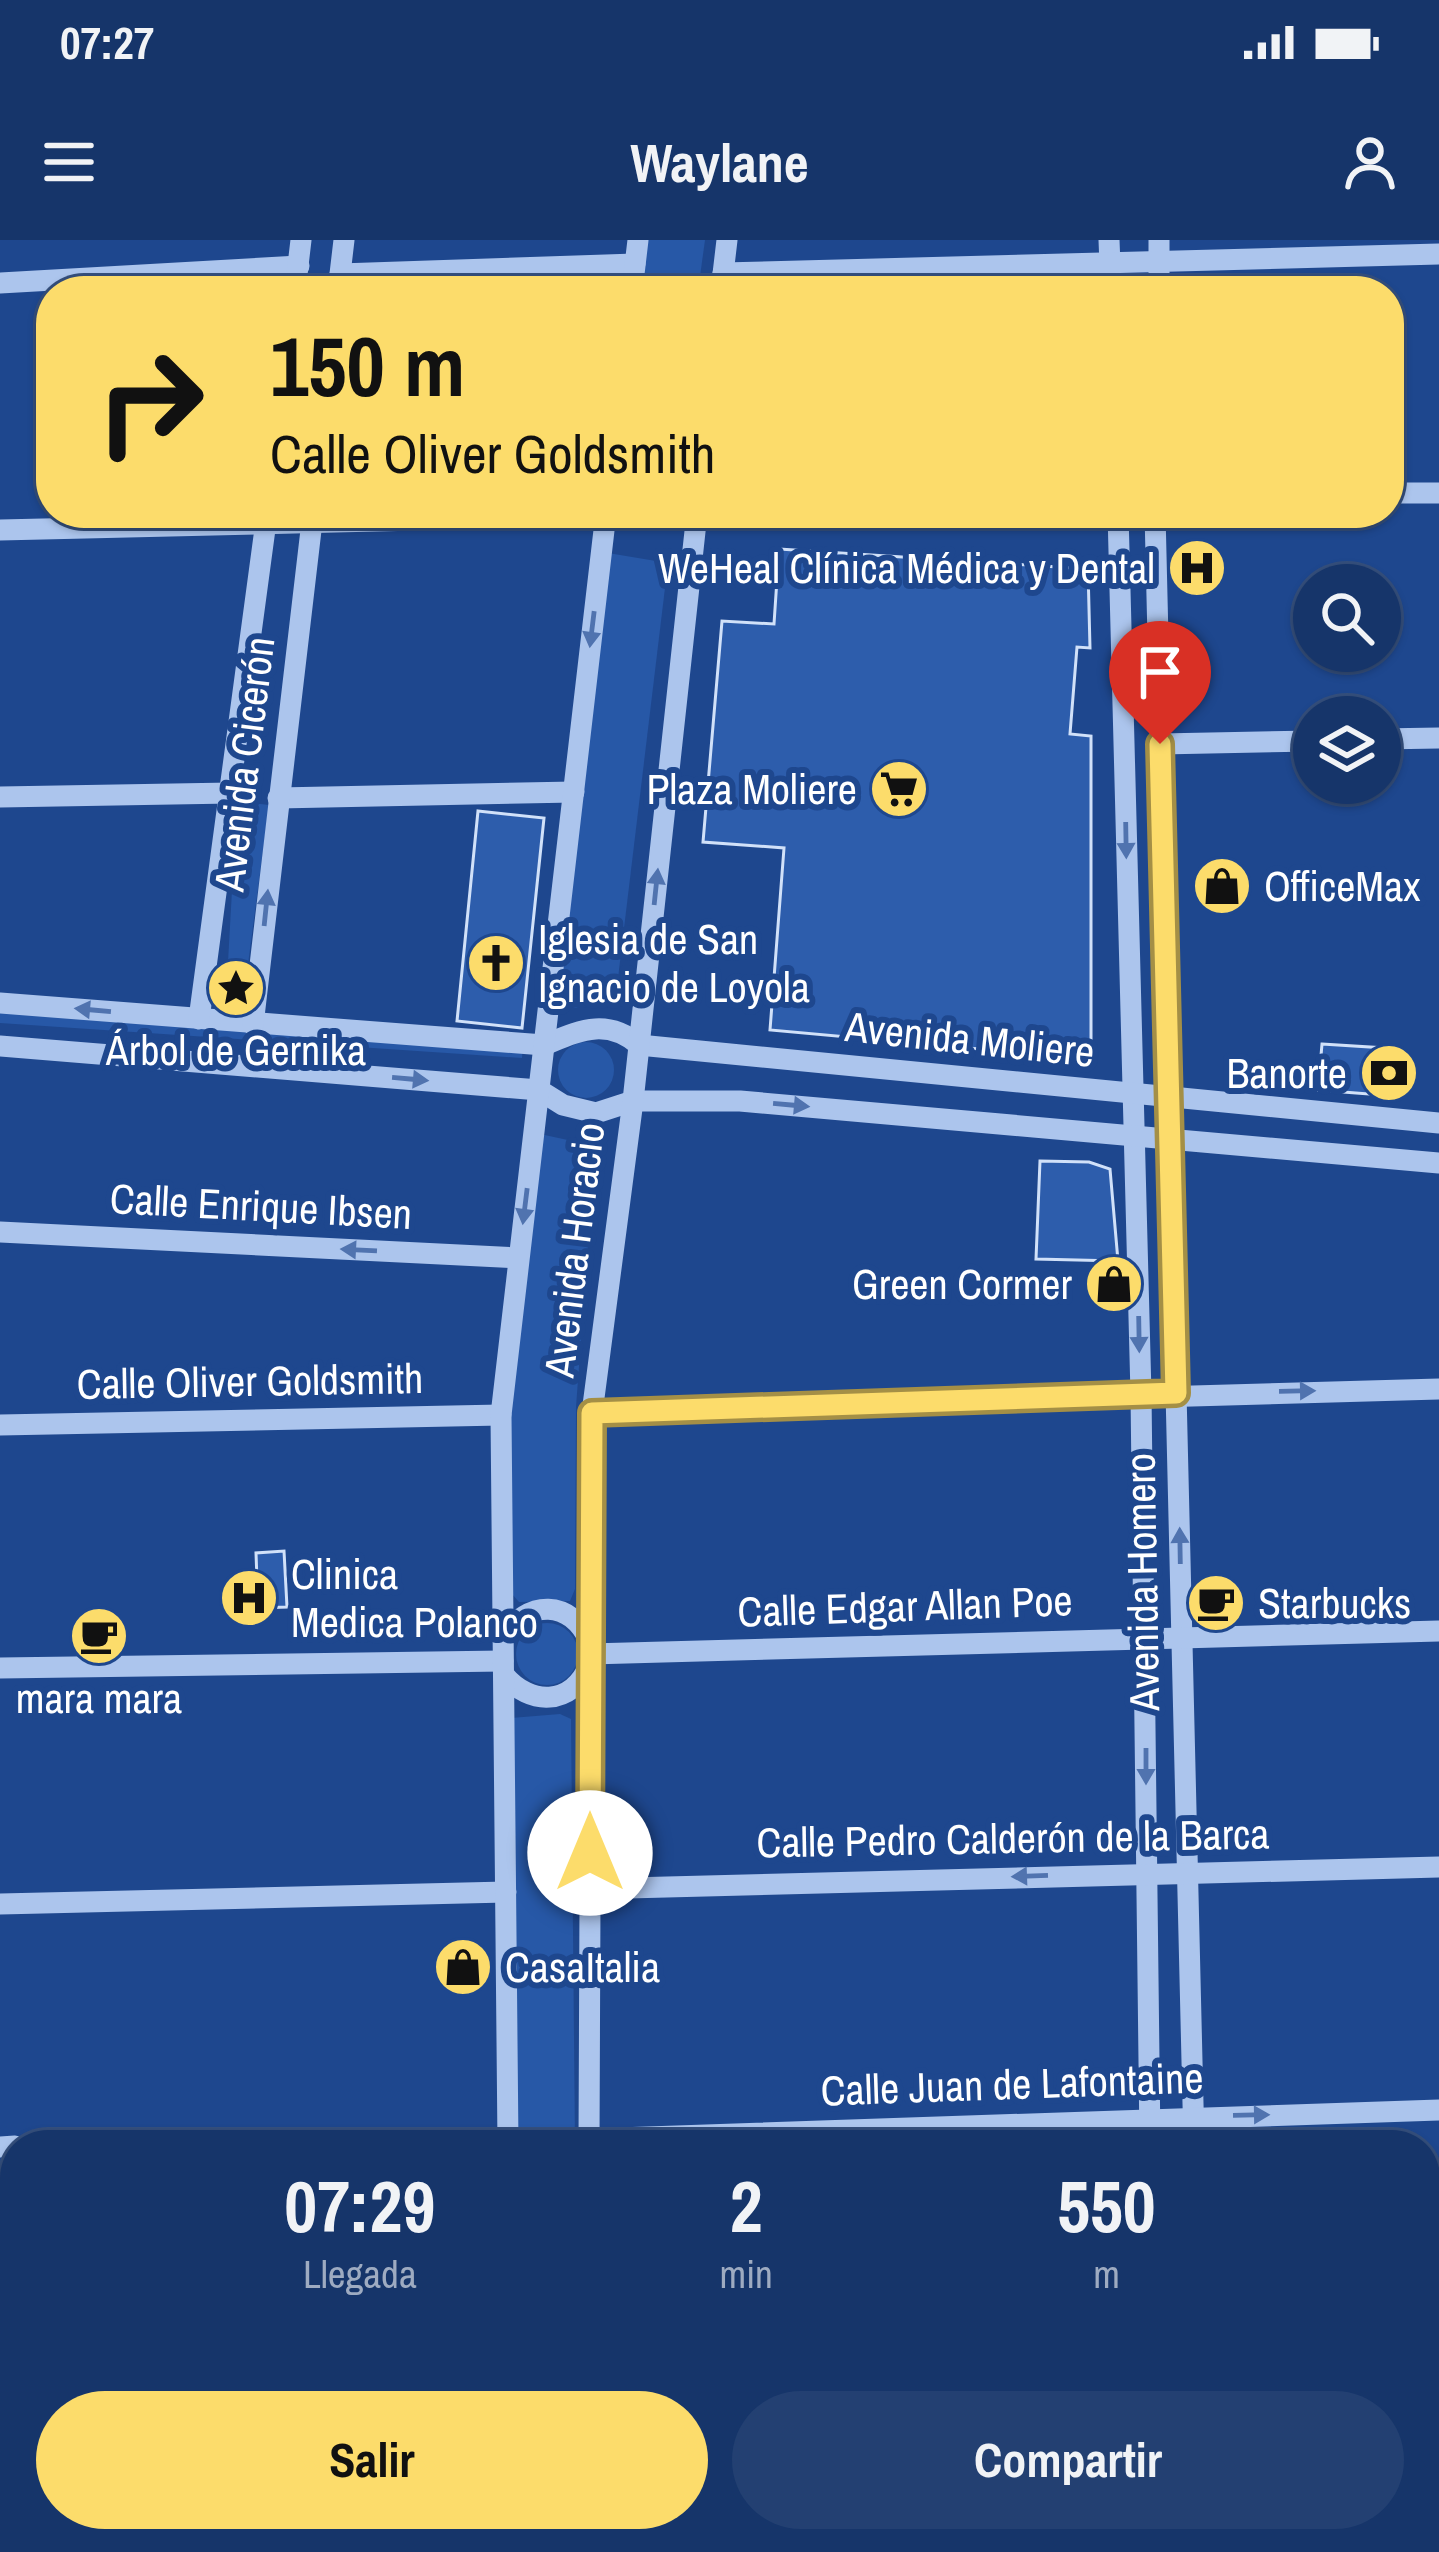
<!DOCTYPE html>
<html lang="es">
<meta charset="utf-8">
<style>
:root{--surface:#16356a;--page:#234072;--text:#f1f3f6;--muted:#9eabc1;--line:#35507e;--accent:#fcdc6b}
body{margin:0;font-family:"Archivo Narrow",sans-serif;background:var(--page);color:var(--text);height:100vh;display:flex;flex-direction:column;font-size:45px;white-space:nowrap}
*{box-sizing:border-box;margin:0}
p{font-size:39px;color:var(--muted)}
.icon{flex:none;width:66px;height:66px;fill:none;stroke:currentColor;stroke-width:2;stroke-linecap:round;stroke-linejoin:round}
.map{position:relative;flex:1;overflow:hidden}
.panel{position:absolute;left:0px;top:1890px;width:1440px;height:423px;display:flex;flex-direction:column;background:var(--surface);border-radius:48px 48px 0 0;box-shadow:0 3px 9px #0004,0 0 0 3px var(--line)}
.panel>*{flex:none}
.top-card{position:absolute;left:36px;top:36px;width:1368px;height:252px;border-radius:48px;box-shadow:0 3px 9px #0004,0 0 0 3px var(--line);background:#fcdc6b;color:#111;overflow:hidden}
.fabs{position:absolute;left:1293px;top:324px;display:grid;gap:24px}
.fabs a{display:grid;place-items:center;width:108px;height:108px;border-radius:50%;background:var(--surface);box-shadow:0 3px 9px #0004,0 0 0 3px var(--line);font-size:60px}
.pin{position:absolute;display:grid;place-items:center;width:102px;height:102px;color:#fff;margin:-123px -51px;border-radius:50% 50% 50% 0;rotate:-45deg;box-shadow:0 0 12px #0007}
.pin .icon{rotate:45deg}
.me{position:absolute;width:132px;margin:-66px;rotate:0deg;stroke-linejoin:round;filter:drop-shadow(0 0 9px #0008)}
.turn{display:flex;align-items:center;gap:42px;height:252px;padding:0 36px;font-size:54px}
.turn .icon{width:156px;height:156px;stroke-width:2.5}
.turn b{display:block;font-size:84px;line-height:102px}
.eta{display:flex;justify-content:space-evenly;align-items:center;height:204px;text-align:center}
.eta b{font-size:72px;font-weight:800;line-height:84px}
.button{display:flex;gap:24px;margin-top:auto;padding:24px 36px}
.button a{flex:1;height:138px;border-radius:72px;background:var(--accent);color:#111;font-size:48px;font-weight:800;line-height:138px;text-align:center}
.button a+a{background:var(--page);color:var(--text)}
.status{display:flex;justify-content:space-between;align-items:center;height:84px;padding:0 60px;background:var(--surface);direction:ltr}
.status svg{height:33px;fill:currentColor}
header{display:flex;justify-content:space-between;align-items:center;height:156px;padding:0 36px;background:var(--surface);font-size:54px;font-weight:800}
.map>svg:first-child{display:block}
</style>
<div class="status"><b>07:27</b><svg viewBox="0 0 49 12"><path d="M0 12V9h3v3zM5 12V6h3v6zM10 12V3h3v9zM15 12V0h3v12zM26 1h20v11H26zM47 4h2v5h-2z"/></svg></div>
<header><svg class="icon" aria-label="menu" viewBox="0 0 24 24"><path d="M4 6h16M4 12h16M4 18h16"/></svg>Waylane<svg class="icon" aria-label="person" viewBox="0 0 24 24"><circle cx="12" cy="8" r="4"/><path d="M4 21q1-7 8-7t8 7"/></svg></header>
<div class="map">
<svg width="1439" height="2312" viewBox="0 0 1439 2312">
<rect width="100%" height="100%" fill="#1e478e"/>
<g fill="#2758a7">
<polygon points="647,0 705,0 698,51 641,51"/>
<polygon points="608,313 668,323 615,763 554,770"/>
<polygon points="237,561 269,565 243,762 226,758"/>
<polygon points="0,765 523,801 522,818 0,783"/>
<circle cx="586" cy="830" r="28"/>
<polygon points="540,894 577,902 596,896 576,1167 575,1349 570,1361 519,1362 512,1354 507,1184"/>
<circle cx="547" cy="1414" r="31"/>
<polygon points="560,1474 571,1479 575,1905 512,1905 511,1478"/>
<polygon points="394,2298 687,2298 691,2312 390,2312"/>
</g>
<g fill="#2d5dac" stroke="#d1e1f9" stroke-width="3">
<polygon points="1235,37 1235,51 1169,51 1168,39"/>
<polygon points="779,309 1088,329 1090,408 1077,407 1070,494 1091,496 1091,819 770,790 784,608 703,602 722,381 774,384"/>
<polygon points="478,571 544,578 522,788 457,781"/>
<polygon points="1322,804 1385,808 1381,855 1318,850"/>
<polygon points="1040,921 1089,922 1110,929 1118,1021 1036,1019"/>
<polygon points="284,1311 287,1367 258,1368 256,1313"/>
</g>
<g fill="none" stroke-linecap="round" stroke-linejoin="round">
<g stroke="#acc5ed" stroke-width="21">
<polyline points="1109,0 1111,51"/>
<polyline points="1159,0 1159,51"/>
<polyline points="723,33 1439,14"/>
<polyline points="340,34 635,24"/>
<polyline points="0,43 299,26"/>
<polyline points="295,51 301,0"/>
<polyline points="338,51 344,0"/>
<polyline points="632,51 638,0"/>
<polyline points="721,51 727,0"/>
<polyline points="1389,253 1439,253"/>
<polyline points="1118,273 1141,1154 1150,1905"/>
<polyline points="1155,273 1194,1905"/>
<polyline points="0,290 714,273"/>
<polyline points="1380,499 1439,498"/>
<polyline points="1160,504 1314,501"/>
<polyline points="0,557 231,553"/>
<polyline points="278,558 574,552"/>
<path d="M0,763L544,805C579,791 606,777 639,805L1439,883"/>
<polyline points="199,779 267,274"/>
<polyline points="253,785 313,273"/>
<polyline points="0,806 539,850 563,865 596,873 633,861 740,861 1439,923"/>
<polyline points="0,992 518,1018"/>
<polyline points="592,1173 1439,1149"/>
<polyline points="0,1185 501,1175"/>
<path d="M503,1398C527,1359 571,1359 590,1402"/>
<polyline points="590,1414 1439,1391"/>
<polyline points="0,1428 503,1421"/>
<path d="M504,1435C530,1466 571,1466 589,1426"/>
<polyline points="589,1649 1439,1627"/>
<polyline points="0,1664 506,1652"/>
<polyline points="589,1899 1439,1870"/>
<polyline points="211,1905 508,1903"/>
<polyline points="508,1905 501,1175 606,273"/>
<polyline points="589,1905 592,1173 633,861 697,273"/>
<polyline points="0,1907 15,1906"/>
<polyline points="1425,2117 1439,2116"/>
<polyline points="0,2147 15,2147"/>
<polyline points="705,2298 708,2312"/>
<polyline points="1157,2298 1157,2312"/>
<polyline points="1205,2298 1206,2312"/>
<polyline points="382,2312 385,2298"/>
</g>
</g>
<defs><path id="oneway-solid" d="M-6-.8H1V-3.2L6.5 0L1 3.2V.8H-6Z" transform="scale(3)"/></defs>
<g fill="#5073af">
<use href="#oneway-solid" transform="translate(592 389) rotate(97)"/>
<use href="#oneway-solid" transform="translate(1126 600) rotate(89)"/>
<use href="#oneway-solid" transform="translate(656 647) rotate(-84)"/>
<use href="#oneway-solid" transform="translate(266 668) rotate(-84)"/>
<use href="#oneway-solid" transform="translate(93 770) rotate(-175)"/>
<use href="#oneway-solid" transform="translate(410 839) rotate(5)"/>
<use href="#oneway-solid" transform="translate(791 865) rotate(5)"/>
<use href="#oneway-solid" transform="translate(525 966) rotate(97)"/>
<use href="#oneway-solid" transform="translate(359 1010) rotate(-177)"/>
<use href="#oneway-solid" transform="translate(1139 1094) rotate(89)"/>
<use href="#oneway-solid" transform="translate(1297 1151) rotate(-1)"/>
<use href="#oneway-solid" transform="translate(1180 1306) rotate(-91)"/>
<use href="#oneway-solid" transform="translate(1146 1526) rotate(90)"/>
<use href="#oneway-solid" transform="translate(1030 1636) rotate(178)"/>
<use href="#oneway-solid" transform="translate(1251 1875) rotate(-1)"/>
</g>
<g fill="none" stroke-linecap="round" stroke-linejoin="round">
<defs>
<polyline id="route" points="590,1613 592,1173 1176,1153 1160,504"/>
</defs>
<use href="#route" stroke="#a48f46" stroke-width="30"/>
<use href="#route" stroke="#fcdc6b" stroke-width="21"/>
</g>
<defs>
<symbol id="hospital-disc" viewBox="-11 -11 22 22"><circle r="9.5" fill="#fcdc6b" stroke="#1e478e"/><path d="M-5-5h3v3.5h4V-5h3V5h-3V1.5h-4V5h-3Z" fill="#111"/></symbol>
<symbol id="supermarket-disc" viewBox="-11 -11 22 22"><circle r="9.5" fill="#fcdc6b" stroke="#1e478e"/><path d="M-6-5.5h2.5l.6 2H6L4.5 2H-2.5L-4.4-4H-6ZM-1.5 3.2a1.3 1.3 0 1 0 .1 0ZM3 3.2a1.3 1.3 0 1 0 .1 0Z" fill="#111"/></symbol>
<symbol id="shop-disc" viewBox="-11 -11 22 22"><circle r="9.5" fill="#fcdc6b" stroke="#1e478e"/><path d="M-5-2.5h2.3a2.7 3.5 0 0 1 5.4 0H5L5.5 6h-11ZM-1.5-2.5h3a1.5 2.3 0 0 0-3 0Z" fill="#111"/></symbol>
<symbol id="church-disc" viewBox="-11 -11 22 22"><circle r="9.5" fill="#fcdc6b" stroke="#1e478e"/><path d="M-1.2-6h2.4v3.5h3.3v2.4h-3.3V6h-2.4V-.1h-3.3v-2.4h3.3Z" fill="#111"/></symbol>
<symbol id="sight-disc" viewBox="-11 -11 22 22"><circle r="9.5" fill="#fcdc6b" stroke="#1e478e"/><path d="M0-6L1.8-2.2L6-1.7L2.9 1.2L3.7 5.4L0 3.3L-3.7 5.4L-2.9 1.2L-6-1.7L-1.8-2.2Z" fill="#111"/></symbol>
<symbol id="bank-disc" viewBox="-11 -11 22 22"><circle r="9.5" fill="#fcdc6b" stroke="#1e478e"/><path d="M-6-4H6V4H-6ZM0-2.3a2.3 2.3 0 1 0 0 4.6a2.3 2.3 0 1 0 0-4.6Z" fill="#111"/></symbol>
<symbol id="cafe-disc" viewBox="-11 -11 22 22"><circle r="9.5" fill="#fcdc6b" stroke="#1e478e"/><path d="M-5.5-4.5H6V0H3Q3 3.5 0 3.5H-2.5Q-5.5 3.5-5.5 0ZM3-3.2v2h1.7v-2ZM-6 4.5H4V6H-6Z" fill="#111"/></symbol>
</defs>
<g fill-rule="evenodd">
<use href="#hospital-disc" x="1164" y="295" width="66" height="66"/>
<use href="#supermarket-disc" x="866" y="516" width="66" height="66"/>
<use href="#shop-disc" x="1189" y="613" width="66" height="66"/>
<use href="#church-disc" x="463" y="690" width="66" height="66"/>
<use href="#sight-disc" x="203" y="715" width="66" height="66"/>
<use href="#bank-disc" x="1356" y="800" width="66" height="66"/>
<use href="#shop-disc" x="1081" y="1011" width="66" height="66"/>
<use href="#hospital-disc" x="216" y="1325" width="66" height="66"/>
<use href="#cafe-disc" x="1183" y="1330" width="66" height="66"/>
<use href="#cafe-disc" x="66" y="1363" width="66" height="66"/>
<use href="#shop-disc" x="430" y="1694" width="66" height="66"/>
</g>
<g text-anchor="middle" stroke-width="12" stroke-linejoin="round" paint-order="stroke">
<g font-size="42" fill="#fff" stroke="#1e478e" text-anchor="start">
<text x="1155" y="343" text-anchor="end">WeHeal Clínica Médica y Dental</text>
<text x="857" y="564" text-anchor="end">Plaza Moliere</text>
<text x="1264" y="661">OfficeMax</text>
<text x="538" y="714">Iglesia de San<tspan x="538" dy="48">Ignacio de Loyola</tspan></text>
<text x="236" y="825" text-anchor="middle">Árbol de Gernika</text>
<text x="1347" y="848" text-anchor="end">Banorte</text>
<text x="1072" y="1059" text-anchor="end">Green Cormer</text>
<text x="291" y="1349">Clinica<tspan x="291" dy="48">Medica Polanco</tspan></text>
<text x="1258" y="1378">Starbucks</text>
<text x="99" y="1473" text-anchor="middle">mara mara</text>
<text x="505" y="1742">CasaItalia</text>
</g>
<g font-size="42" fill="#fff" stroke="#1e478e">
<text transform="translate(244 524) rotate(-83)" y="15">Avenida Cicerón</text>
<text transform="translate(970 799) rotate(6)" y="15">Avenida Moliere</text>
<text transform="translate(261 966) rotate(3)" y="15">Calle Enrique Ibsen</text>
<text transform="translate(574 1010) rotate(-83)" y="15">Avenida Horacio</text>
<text transform="translate(250 1141) rotate(-1)" y="15">Calle Oliver Goldsmith</text>
<text transform="translate(1142 1342) rotate(-91)" y="15">Avenida Homero</text>
<text transform="translate(905 1366) rotate(-2)" y="15">Calle Edgar Allan Poe</text>
<text transform="translate(1013 1598) rotate(-1)" y="15">Calle Pedro Calderón de la Barca</text>
<text transform="translate(1012 1844) rotate(-2)" y="15">Calle Juan de Lafontaine</text>
</g>
</g>
</svg>
<div class="fabs">
<a><svg class="icon" aria-label="search" viewBox="0 0 24 24"><circle cx="10" cy="10" r="6"/><path d="M15 15l6 6"/></svg></a>
<a><svg class="icon" aria-label="layers" viewBox="0 0 24 24"><path d="M12 4l9 5-9 5-9-5zM3 14l9 5 9-5"/></svg></a>
</div>
<div class="pin" style="left:1160px;top:504px;background:#d93025"><svg class="icon" aria-label="arrive" viewBox="0 0 24 24"><path d="M6 21V4h12l-3 4 3 4H6"/></svg></div>
<svg class="me" style="left:590px;top:1613px" viewBox="-20 -20 40 40"><circle r="19" fill="#fff"/><path d="M0-13L10 11 0 6-10 11z" fill="#fcdc6b"/></svg>
<div class="top-card">
<div class="turn"><svg class="icon" aria-label="right" viewBox="0 0 24 24"><path d="M7 20v-9h11M14 6l5 5-5 5"/></svg><div><b>150 m</b>Calle Oliver Goldsmith</div></div>
</div>
<section class="panel">
<div class="eta">
<div><b>07:29</b><p>Llegada</p></div>
<div><b>2</b><p>min</p></div>
<div><b>550</b><p>m</p></div>
</div>
<div class="button"><a>Salir</a><a>Compartir</a></div>
</section>
</div>
